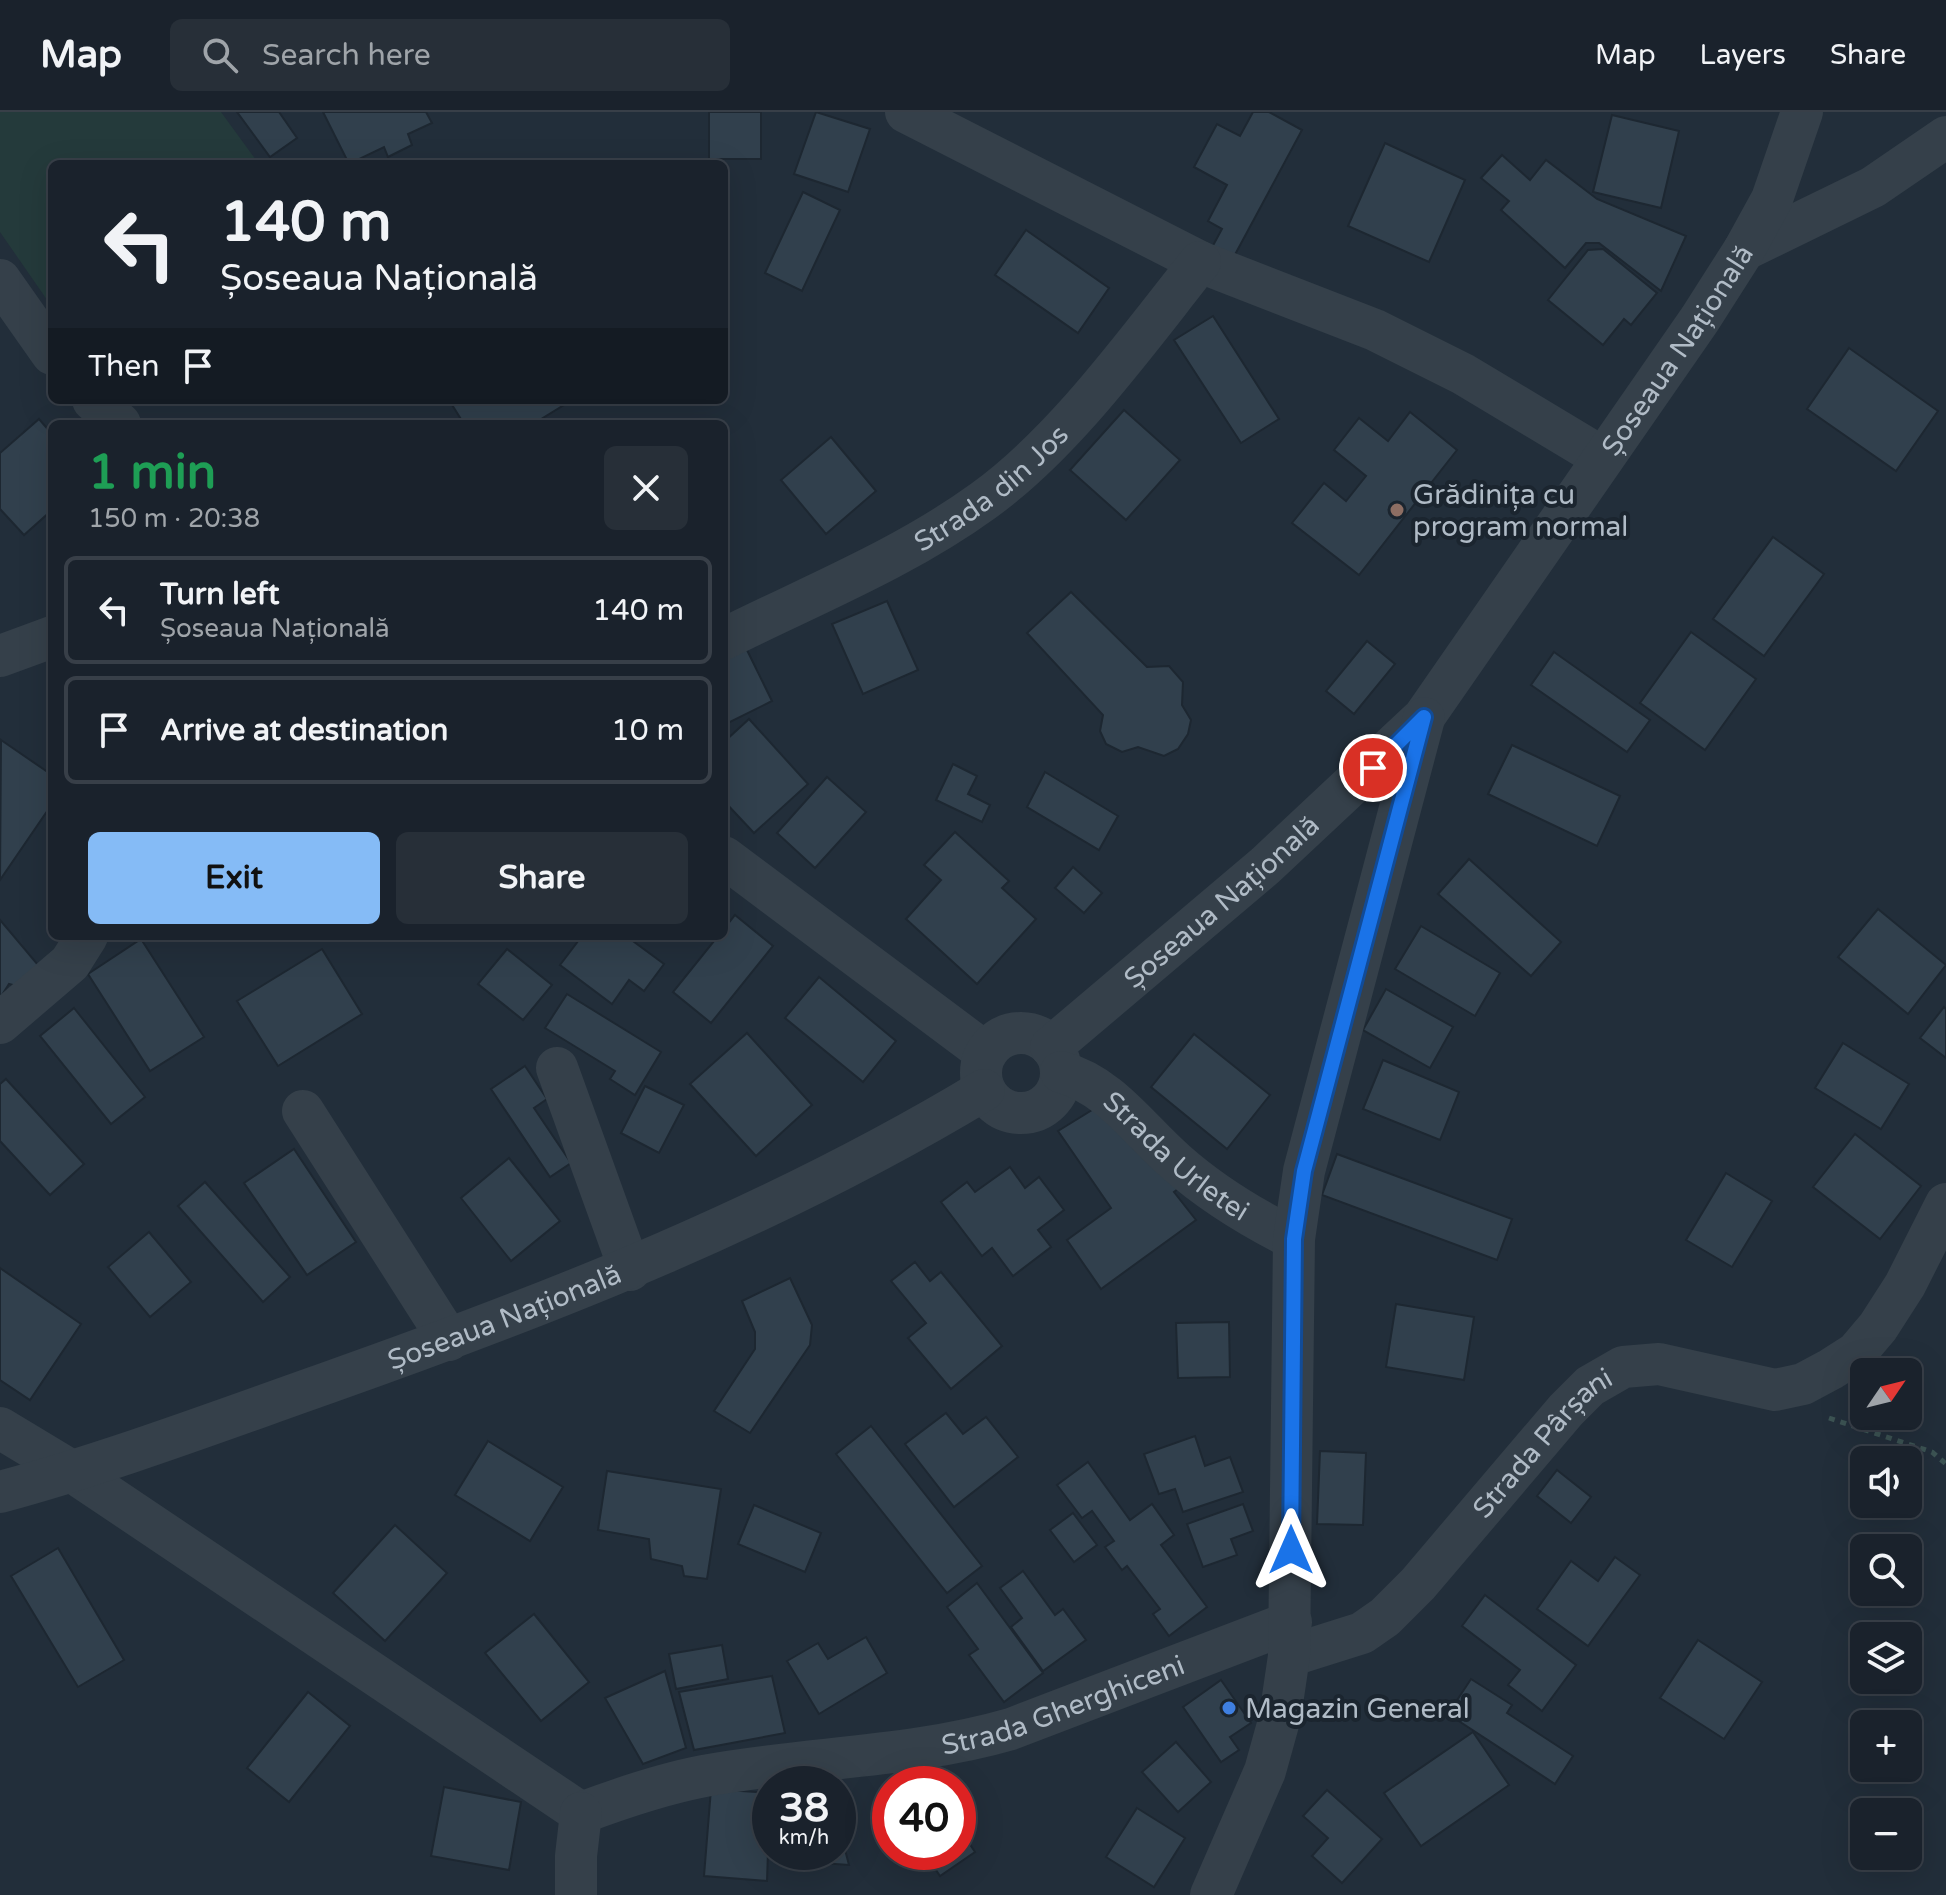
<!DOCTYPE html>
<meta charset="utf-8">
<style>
:root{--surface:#1a222c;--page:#272f38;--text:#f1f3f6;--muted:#9fa4a9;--line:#383f48;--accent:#85bbf6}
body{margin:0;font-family:"Varela Round",sans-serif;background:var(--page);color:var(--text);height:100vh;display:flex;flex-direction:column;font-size:30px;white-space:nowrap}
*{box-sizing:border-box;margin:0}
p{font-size:26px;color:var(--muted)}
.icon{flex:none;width:44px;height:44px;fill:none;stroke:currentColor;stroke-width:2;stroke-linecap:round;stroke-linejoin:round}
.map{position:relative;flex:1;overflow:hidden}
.side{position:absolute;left:48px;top:308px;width:680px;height:520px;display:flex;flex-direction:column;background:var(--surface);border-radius:12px;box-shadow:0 8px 32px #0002,0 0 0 2px var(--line)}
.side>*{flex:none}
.guide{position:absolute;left:48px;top:48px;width:680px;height:244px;border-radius:12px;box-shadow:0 8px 32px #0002,0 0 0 2px var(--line);background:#1a222c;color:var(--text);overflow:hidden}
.needle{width:52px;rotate:55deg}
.controls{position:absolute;left:1850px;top:1246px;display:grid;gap:16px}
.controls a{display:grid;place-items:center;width:72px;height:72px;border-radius:12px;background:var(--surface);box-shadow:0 8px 32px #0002,0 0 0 2px var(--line);font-size:40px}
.speed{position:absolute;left:752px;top:1654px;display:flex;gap:16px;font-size:40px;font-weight:700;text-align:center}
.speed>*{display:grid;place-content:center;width:104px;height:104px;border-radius:50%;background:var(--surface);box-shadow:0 8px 32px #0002,0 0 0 2px var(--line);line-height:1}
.speed small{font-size:20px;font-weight:400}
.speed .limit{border:12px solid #d22;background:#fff;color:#111}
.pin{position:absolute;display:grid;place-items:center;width:68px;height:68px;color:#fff;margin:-34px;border:4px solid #fff;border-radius:50%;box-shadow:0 2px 8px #0007}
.me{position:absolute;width:88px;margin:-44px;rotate:0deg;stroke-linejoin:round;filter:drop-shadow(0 0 6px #0008)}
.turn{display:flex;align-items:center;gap:28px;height:168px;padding:0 40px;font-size:36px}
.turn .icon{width:104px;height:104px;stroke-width:2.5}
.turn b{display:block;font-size:56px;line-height:68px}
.then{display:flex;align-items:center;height:76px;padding:0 40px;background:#0003;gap:16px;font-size:30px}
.round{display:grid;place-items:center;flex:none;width:84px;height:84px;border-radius:12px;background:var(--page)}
.summary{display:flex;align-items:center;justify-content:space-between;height:136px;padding:0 40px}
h1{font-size:48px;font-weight:700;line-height:60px;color:#1e9e55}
.cta{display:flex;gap:16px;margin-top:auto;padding:16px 40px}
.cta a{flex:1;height:92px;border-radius:12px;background:var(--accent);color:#111;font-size:32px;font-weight:700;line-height:92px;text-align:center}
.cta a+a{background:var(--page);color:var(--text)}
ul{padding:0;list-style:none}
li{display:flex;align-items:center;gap:24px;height:108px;margin:0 16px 12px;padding:0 24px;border:4px solid var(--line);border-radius:12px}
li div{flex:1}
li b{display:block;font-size:30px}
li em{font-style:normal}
header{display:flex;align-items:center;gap:48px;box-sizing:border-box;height:112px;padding:0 40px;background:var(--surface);border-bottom:2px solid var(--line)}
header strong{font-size:38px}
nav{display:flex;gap:44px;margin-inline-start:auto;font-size:28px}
.search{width:560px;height:72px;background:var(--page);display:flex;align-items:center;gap:20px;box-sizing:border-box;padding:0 28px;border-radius:12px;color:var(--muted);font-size:30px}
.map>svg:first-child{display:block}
</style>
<header>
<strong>Map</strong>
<div class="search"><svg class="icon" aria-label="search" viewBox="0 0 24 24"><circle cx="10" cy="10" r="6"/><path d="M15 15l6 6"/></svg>Search here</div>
<nav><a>Map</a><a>Layers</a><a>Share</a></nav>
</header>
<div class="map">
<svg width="1946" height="1783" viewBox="0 0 1946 1783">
<rect width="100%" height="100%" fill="#222e3a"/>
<polygon fill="#243a3b" points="0,0 221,0 259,52 52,52 52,195 0,120"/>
<g fill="#31404d" stroke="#1d2731" stroke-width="2">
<polygon points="237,0 279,0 297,26 270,45"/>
<polygon points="323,0 426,0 432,11 408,22 412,33 388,45 384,35 349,52"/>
<rect x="709" y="0" width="52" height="47"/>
<polygon points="816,0 870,17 848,80 794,62"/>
<polygon points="1253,0 1269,0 1302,18 1231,150 1210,139 1222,117 1208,109 1227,73 1194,55 1217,12 1240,24"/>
<polygon points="1612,3 1679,19 1661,96 1593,80"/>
<polygon points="1385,31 1465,68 1429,150 1348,114"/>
<polygon points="1502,43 1530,68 1546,48 1597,87 1686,124 1661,179 1599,131 1586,131 1565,156 1501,98 1509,89 1481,66"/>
<polygon points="803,80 840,98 802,179 765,161"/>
<polygon points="1026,118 1109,176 1078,221 995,163"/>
<polygon points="1603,137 1657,181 1631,213 1624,207 1603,233 1548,188 1588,138"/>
<polygon points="1213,204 1279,307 1241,331 1174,228"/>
<polygon points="1849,236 1938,299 1896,359 1807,297"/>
<polygon points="449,288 572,288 533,312 464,312"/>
<polygon points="1124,298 1180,348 1126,408 1070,358"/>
<polygon points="1410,300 1457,338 1359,463 1292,411 1324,371 1346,389 1366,364 1334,338 1359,306 1388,329"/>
<polygon points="39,307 52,322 52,398 24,423 0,397 0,341"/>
<polygon points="831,325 876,379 826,422 781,368"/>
<polygon points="1773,425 1824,462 1764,544 1713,507"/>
<polygon points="1071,480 1147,555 1169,554 1183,570 1182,593 1191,608 1188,622 1178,637 1164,644 1138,635 1122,640 1106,632 1100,619 1103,603 1027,521"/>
<polygon points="887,489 918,558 863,582 832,512"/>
<polygon points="1691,520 1756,567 1705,638 1640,591"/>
<polygon points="1367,529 1395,552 1354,602 1326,579"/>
<polygon points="746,536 772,589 724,613 724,547"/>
<polygon points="1554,540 1650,608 1627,640 1531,573"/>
<polygon points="749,607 808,672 754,721 724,689 724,630"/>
<polygon points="1,628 52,663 52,692 0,768"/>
<polygon points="1512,633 1620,684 1597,734 1488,682"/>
<polygon points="953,652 977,664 968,682 990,693 982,710 936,688"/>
<polygon points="1045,660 1118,704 1099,738 1027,695"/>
<polygon points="827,665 866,700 815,756 777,721"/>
<polygon points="955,720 1009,769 1002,776 1036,807 977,872 906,807 941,768 924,753"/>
<polygon points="1469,747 1561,830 1531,864 1438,782"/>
<polygon points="1073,755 1102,781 1084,801 1055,776"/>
<polygon points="1878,797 1946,853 1908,902 1838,845"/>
<polygon points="735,803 773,834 711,911 673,880 718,824 724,824 724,817"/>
<polygon points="0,808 44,860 24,876 9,872 0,886"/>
<polygon points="1421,814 1500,861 1475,904 1395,857"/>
<polygon points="582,824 626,824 664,852 644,879 629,868 612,892 560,853"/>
<polygon points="141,827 204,925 150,959 88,862"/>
<polygon points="322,837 362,902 278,954 237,889"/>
<polygon points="507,837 552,873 523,908 478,872"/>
<polygon points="819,865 896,929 863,970 785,906"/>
<polygon points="1386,877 1453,915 1430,956 1363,918"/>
<polygon points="567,882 661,940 635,983 610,967 615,959 545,916"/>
<polygon points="1944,895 1946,897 1946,946 1920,926"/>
<polygon points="74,896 145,985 111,1012 40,924"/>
<polygon points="747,921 812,993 756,1044 690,972"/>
<polygon points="1194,922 1270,983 1227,1037 1151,975"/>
<polygon points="1843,931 1909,972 1881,1017 1815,976"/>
<polygon points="1383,948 1459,980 1440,1028 1363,997"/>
<polygon points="525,954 547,987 534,996 571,1051 550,1065 491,977"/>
<polygon points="6,967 84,1052 50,1083 0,1029 0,972"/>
<polygon points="645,974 684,993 659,1041 621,1021"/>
<polygon points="1097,995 1182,1074 1174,1080 1196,1108 1101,1177 1067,1128 1111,1096 1058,1019"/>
<polygon points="1855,1022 1921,1074 1880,1127 1813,1075"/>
<polygon points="294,1037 356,1130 307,1163 244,1071"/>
<polygon points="1337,1042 1512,1107 1497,1148 1322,1083"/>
<polygon points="509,1046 560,1109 511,1149 461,1086"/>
<polygon points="1010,1055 1025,1076 1039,1065 1064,1098 1038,1118 1051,1135 1013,1164 992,1136 982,1144 941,1090 967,1070 975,1080"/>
<polygon points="1726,1061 1772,1089 1732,1155 1686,1128"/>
<polygon points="205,1070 290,1165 263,1190 178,1094"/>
<polygon points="149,1120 191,1170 150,1205 108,1155"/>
<polygon points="915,1150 930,1169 941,1160 1002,1234 951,1277 908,1226 926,1211 891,1169"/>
<polygon points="0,1156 81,1212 30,1288 0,1268"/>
<polygon points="790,1166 812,1213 810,1233 750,1321 714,1299 755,1237 755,1220 742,1189"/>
<polygon points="1396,1192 1474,1205 1464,1268 1386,1255"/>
<polygon points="1229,1210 1230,1265 1178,1266 1176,1211"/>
<polygon points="946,1301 963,1322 986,1305 1018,1345 954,1395 905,1332"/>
<polygon points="871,1314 982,1454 947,1481 836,1342"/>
<polygon points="1195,1324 1205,1354 1230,1345 1243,1380 1183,1400 1175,1377 1159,1382 1144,1342"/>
<polygon points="488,1329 563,1375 530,1429 455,1383"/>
<polygon points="1320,1339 1366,1341 1363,1413 1317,1412"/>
<polygon points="1088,1350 1130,1408 1152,1392 1174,1423 1161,1433 1207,1495 1169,1524 1153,1502 1160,1497 1127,1454 1122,1458 1105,1435 1114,1429 1092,1399 1082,1406 1057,1373"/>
<polygon points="1557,1358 1591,1385 1571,1411 1537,1384"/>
<polygon points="607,1359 721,1377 707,1467 684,1464 682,1454 651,1447 649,1427 598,1418"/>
<polygon points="1243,1392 1253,1419 1231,1427 1237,1443 1203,1455 1187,1412"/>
<polygon points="754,1393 821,1421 805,1460 738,1432"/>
<polygon points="1073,1401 1097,1433 1074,1450 1050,1418"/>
<polygon points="395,1413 447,1461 385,1529 333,1481"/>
<polygon points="58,1436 124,1548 78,1575 11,1464"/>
<polygon points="1615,1445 1640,1463 1588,1534 1537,1497 1571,1449 1598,1469"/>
<polygon points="1023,1459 1055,1503 1063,1497 1086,1528 1043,1559 1011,1515 1022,1506 1000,1476"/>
<polygon points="977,1471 1043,1561 1004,1590 969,1543 978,1537 947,1495"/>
<polygon points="1485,1483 1576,1553 1542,1599 1508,1573 1520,1558 1462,1514"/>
<polygon points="534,1502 589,1570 541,1609 485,1541"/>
<polygon points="866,1525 887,1561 819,1602 787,1549 818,1531 828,1547"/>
<polygon points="1698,1528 1762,1570 1724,1627 1660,1586"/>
<polygon points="722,1533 728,1567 676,1577 669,1542"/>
<polygon points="665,1559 686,1636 643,1652 605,1586"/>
<polygon points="772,1564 785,1621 694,1638 679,1580"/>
<polygon points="1471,1567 1512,1593 1507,1601 1573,1644 1555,1672 1448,1602"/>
<polygon points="1221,1568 1251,1611 1230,1625 1239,1638 1221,1650 1183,1595"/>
<polygon points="308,1580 350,1614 289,1690 247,1656"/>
<polygon points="1473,1620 1509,1673 1421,1734 1384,1681"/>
<polygon points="1176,1630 1211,1670 1178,1700 1142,1660"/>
<polygon points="444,1675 521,1690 509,1758 431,1744"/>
<polygon points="711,1677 770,1681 767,1769 704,1764"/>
<polygon points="1327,1678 1382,1727 1342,1771 1312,1744 1328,1726 1303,1704"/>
<polygon points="1137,1696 1185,1726 1154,1775 1106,1745"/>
<polygon points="838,1711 849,1753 793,1749 794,1740 838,1740"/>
<polygon points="958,1714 975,1740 940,1764 924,1740 958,1740"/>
</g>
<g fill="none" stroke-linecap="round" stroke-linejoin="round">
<polyline stroke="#3c5353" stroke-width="5" stroke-dasharray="6 6" stroke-linecap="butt" points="1829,1306 1932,1340 1946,1352"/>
<g stroke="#35404a" stroke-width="42">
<polyline points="906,0 1200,150 1375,218 1463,262 1603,346"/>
<polyline points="1744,138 1873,75 1946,25"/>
<polyline points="0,168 52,242"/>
<polyline points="93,288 120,312"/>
<path id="s1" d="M724,527C812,483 903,447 983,389C1065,330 1137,229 1200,150"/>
<polyline points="0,544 52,525"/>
<polyline points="724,745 986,941"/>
<polyline points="0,911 70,851 87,824"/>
<circle cx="1021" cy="961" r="40"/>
<path id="s2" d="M1051,935L1266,753L1424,605L1700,207L1744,138L1772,87L1802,0"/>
<polyline points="557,956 630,1158"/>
<path id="s3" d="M1061,960C1111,974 1138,1017 1176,1050C1212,1082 1250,1105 1294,1127"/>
<polyline points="303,999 449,1228"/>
<polyline points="0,1316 73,1360 581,1701"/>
<path id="s4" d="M0,1380C111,1350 219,1309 327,1271C556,1190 777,1103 984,978"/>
<path id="s5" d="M1289,1544L1362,1521L1385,1505L1418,1472L1566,1298L1590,1274L1623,1255L1659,1252L1775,1278L1803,1272L1831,1257L1856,1241L1878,1215L1905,1173L1946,1092"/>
<path id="s6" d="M581,1701C621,1686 662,1672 704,1664C806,1645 911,1646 1011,1617L1291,1510"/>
<polyline points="576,1783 576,1744 581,1701"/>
<polyline points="1211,1783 1265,1659 1280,1605 1289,1544 1294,1127 1304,1059 1424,606"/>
</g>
</g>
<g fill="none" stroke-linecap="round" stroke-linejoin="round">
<defs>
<polyline id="route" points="1291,1438 1294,1127 1304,1059 1424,605 1373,656"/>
</defs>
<use href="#route" stroke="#114b97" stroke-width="20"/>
<use href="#route" stroke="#1a73e8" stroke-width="14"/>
</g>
<circle fill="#8d6e63" stroke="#1b252f" stroke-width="3" cx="1397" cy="398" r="8"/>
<circle fill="#3f7fe0" stroke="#1b252f" stroke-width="3" cx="1229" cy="1596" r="8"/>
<g text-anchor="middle" stroke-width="8" stroke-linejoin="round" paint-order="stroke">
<g font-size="28" fill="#b0bbc6" stroke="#1b252f">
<text dy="10" stroke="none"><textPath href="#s2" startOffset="944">Șoseaua Națională</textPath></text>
<text dy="10" stroke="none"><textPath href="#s1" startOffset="308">Strada din Jos</textPath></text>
<text dy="10" stroke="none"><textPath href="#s2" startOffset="224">Șoseaua Națională</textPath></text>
<text dy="10" stroke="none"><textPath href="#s3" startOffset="144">Strada Urletei</textPath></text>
<text dy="10" stroke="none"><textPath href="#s4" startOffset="534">Șoseaua Națională</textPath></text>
<text dy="10" stroke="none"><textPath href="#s5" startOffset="340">Strada Pârșani</textPath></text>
<text dy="10" stroke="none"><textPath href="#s6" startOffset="496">Strada Gherghiceni</textPath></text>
</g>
<g font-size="28" fill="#b0bbc6" stroke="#1b252f" text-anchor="start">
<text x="1413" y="392">Grădinița cu<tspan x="1413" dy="32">program normal</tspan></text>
<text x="1245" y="1606">Magazin General</text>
</g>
</g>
</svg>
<div class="controls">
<a><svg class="needle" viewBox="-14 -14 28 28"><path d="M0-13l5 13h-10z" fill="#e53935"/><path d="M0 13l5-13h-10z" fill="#9fa4a9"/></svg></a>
<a><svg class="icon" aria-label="sound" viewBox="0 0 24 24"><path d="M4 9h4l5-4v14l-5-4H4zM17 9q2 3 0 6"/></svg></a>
<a><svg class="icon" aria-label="search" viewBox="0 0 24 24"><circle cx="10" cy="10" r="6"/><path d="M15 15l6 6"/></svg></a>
<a><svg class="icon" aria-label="layers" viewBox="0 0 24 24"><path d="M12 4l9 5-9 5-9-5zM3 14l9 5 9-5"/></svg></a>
<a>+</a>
<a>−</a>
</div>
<div class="speed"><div>38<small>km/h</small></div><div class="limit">40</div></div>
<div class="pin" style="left:1373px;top:656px;background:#d93025"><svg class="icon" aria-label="arrive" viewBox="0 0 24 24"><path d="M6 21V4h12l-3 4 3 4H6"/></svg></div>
<svg class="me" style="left:1291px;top:1438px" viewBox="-20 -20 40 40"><path d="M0-17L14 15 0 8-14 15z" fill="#1a73e8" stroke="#fff" stroke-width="4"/></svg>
<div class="guide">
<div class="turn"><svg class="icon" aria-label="left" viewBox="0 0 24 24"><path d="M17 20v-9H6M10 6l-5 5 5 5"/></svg><div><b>140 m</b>Șoseaua Națională</div></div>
<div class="then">Then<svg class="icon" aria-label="arrive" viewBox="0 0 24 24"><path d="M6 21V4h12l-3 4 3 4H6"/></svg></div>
</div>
<section class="side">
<div class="summary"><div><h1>1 min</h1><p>150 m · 20:38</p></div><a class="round"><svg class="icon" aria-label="close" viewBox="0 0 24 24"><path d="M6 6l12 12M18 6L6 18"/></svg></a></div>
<ul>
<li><svg class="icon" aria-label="left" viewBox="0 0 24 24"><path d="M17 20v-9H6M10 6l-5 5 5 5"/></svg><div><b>Turn left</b><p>Șoseaua Națională</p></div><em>140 m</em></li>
<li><svg class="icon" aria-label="arrive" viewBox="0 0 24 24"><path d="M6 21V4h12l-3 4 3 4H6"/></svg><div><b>Arrive at destination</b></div><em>10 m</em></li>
</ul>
<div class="cta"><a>Exit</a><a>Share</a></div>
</section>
</div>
